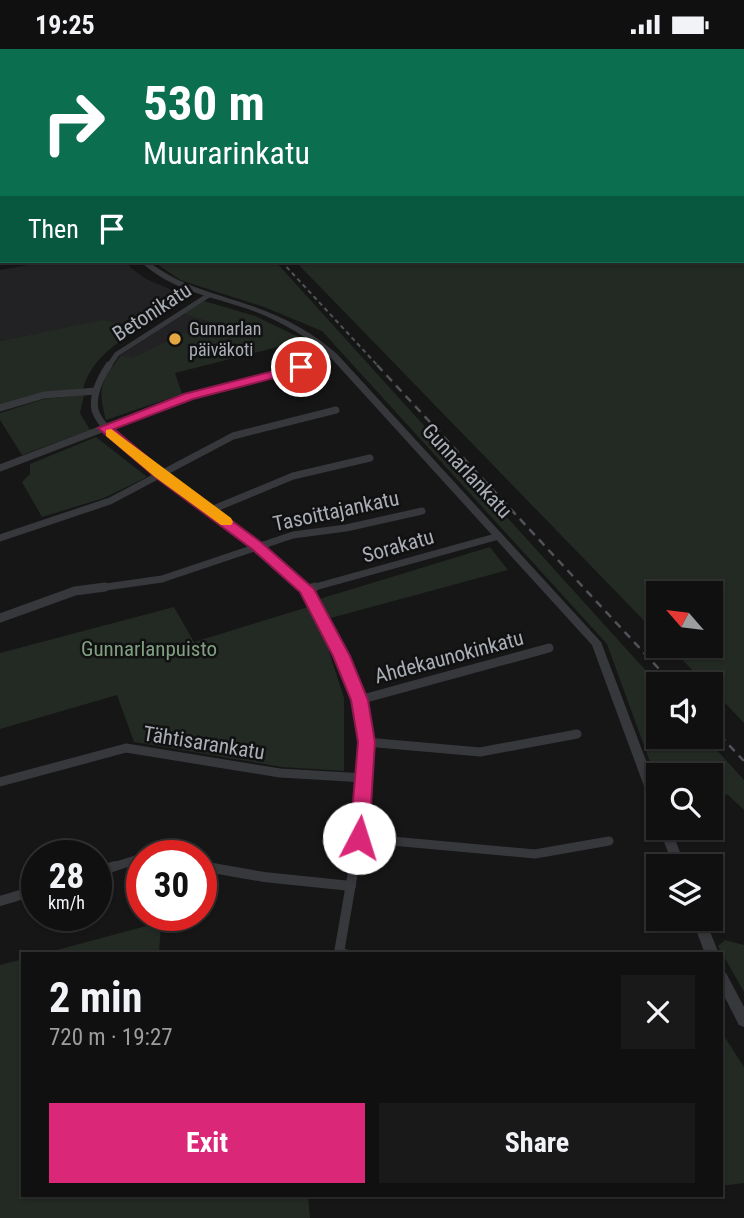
<!DOCTYPE html>
<meta charset="utf-8">
<style>
:root{--surface:#101011;--page:#19191a;--text:#f1f3f6;--muted:#9c9d9f;--line:#303031;--accent:#db2777}
body{margin:0;font-family:"Roboto Condensed",sans-serif;background:var(--page);color:var(--text);height:100vh;display:flex;flex-direction:column;font-size:26px;white-space:nowrap}
*{box-sizing:border-box;margin:0}
p{font-size:23px;color:var(--muted)}
.icon{flex:none;width:38px;height:38px;fill:none;stroke:currentColor;stroke-width:2;stroke-linecap:round;stroke-linejoin:round}
.map{position:relative;flex:1;overflow:hidden}
.panel{position:absolute;left:21px;top:903px;width:702px;height:245px;display:flex;flex-direction:column;background:var(--surface);border-radius:0px;box-shadow:0 2px 5px #0004,0 0 0 2px var(--line)}
.panel>*{flex:none}
.guide{position:absolute;left:0px;top:0px;width:746px;height:214px;box-shadow:0 2px 5px #0004,0 0 0 2px var(--line);background:#0b6e4f;color:#fff;overflow:hidden}
.needle{width:46px;rotate:298deg}
.buttons{position:absolute;left:646px;top:532px;display:grid;gap:14px}
.buttons a{display:grid;place-items:center;width:77px;height:77px;border-radius:0px;background:var(--surface);box-shadow:0 2px 5px #0004,0 0 0 2px var(--line);font-size:35px}
.speed{position:absolute;left:21px;top:791px;display:flex;gap:14px;font-size:35px;font-weight:700;text-align:center}
.speed>*{display:grid;place-content:center;width:91px;height:91px;border-radius:50%;background:var(--surface);box-shadow:0 2px 5px #0004,0 0 0 2px var(--line);line-height:1}
.speed small{font-size:18px;font-weight:400}
.speed .limit{border:10px solid #d22;background:#fff;color:#111}
.pin{position:absolute;display:grid;place-items:center;width:60px;height:60px;color:#fff;margin:-30px;border:4px solid #fff;border-radius:50%;box-shadow:0 2px 7px #0007}
.me{position:absolute;width:77px;margin:-38px;rotate:5deg;stroke-linejoin:round;filter:drop-shadow(0 0 5px #0008)}
.turn{display:flex;align-items:center;gap:24px;height:147px;padding:0 28px;font-size:32px}
.turn .icon{width:91px;height:91px;stroke-width:2.5}
.turn b{display:block;font-size:49px;line-height:60px}
.then{display:flex;align-items:center;height:66px;padding:0 28px;background:#0003;gap:14px;font-size:26px}
.round{display:grid;place-items:center;flex:none;width:74px;height:74px;border-radius:0px;background:var(--page)}
.summary{display:flex;align-items:center;justify-content:space-between;height:119px;padding:0 28px}
h1{font-size:42px;font-weight:700;line-height:52px}
.cta{display:flex;gap:14px;margin-top:auto;padding:14px 28px}
.cta a{flex:1;height:80px;border-radius:0px;background:var(--accent);color:#fff;font-size:28px;font-weight:700;line-height:80px;text-align:center}
.cta a+a{background:var(--page);color:var(--text)}
.status{display:flex;justify-content:space-between;align-items:center;height:49px;padding:0 35px;background:var(--surface);direction:ltr}
.status svg{height:19px;fill:currentColor}
.map>svg:first-child{display:block}
</style>
<div class="status"><b>19:25</b><svg viewBox="0 0 49 12"><path d="M0 12V9h3v3zM5 12V6h3v6zM10 12V3h3v9zM15 12V0h3v12zM26 1h20v11H26zM47 4h2v5h-2z"/></svg></div>
<div class="map">
<svg width="744" height="1169" viewBox="0 0 744 1169">
<rect width="100%" height="100%" fill="#161617"/>
<g fill="#222224">
<polygon points="50,212 126,212 131,219 146,230 186,247 185,252 137,280 103,272 0,292 0,221"/>
<polygon points="183,265 219,276 217,286 140,311 121,306"/>
</g>
<g fill="#222a23">
<polygon points="744,169 744,674 711,639 710,635 706,635 669,597 710,597 710,544 658,544 658,586 295,212 744,212"/>
<polygon points="169,212 275,212 658,635 658,688 705,688 744,731 744,761 727,745 711,754 710,726 658,726 658,735 607,595 322,282 264,258 180,231 156,214"/>
<path d="M204,252L255,267L305,291L175,324L182,345L106,371C97,338 101,333 121,306L133,309L184,284L197,288L201,285L216,286L219,276L183,265Z"/>
<path d="M103,271L137,280C112,298 92,310 83,340L0,356V292Z"/>
<polygon points="84,346 80,364 90,381 22,406 0,371 0,364 44,350"/>
<polygon points="96,388 147,428 104,449 42,468 22,433 30,425 30,415"/>
<polygon points="490,498 508,521 327,570 325,568 325,590 344,649 344,722 282,718 134,693 117,646 0,680 0,604 174,558 194,593 318,555 316,551"/>
<polygon points="161,873 159,905 42,905"/>
<polygon points="725,891 744,896 744,943 718,897"/>
<polygon points="23,910 23,1146 308,1146 310,1169 0,1169 0,916"/>
<polygon points="724,987 744,1018 744,1134 721,1137 721,988"/>
</g>
<g fill="none" stroke-linecap="round" stroke-linejoin="round">
<g stroke="#37383c" stroke-width="4.5">
<polyline points="142,0 144,2"/>
<polyline points="199,0 201,2"/>
</g>
<polyline stroke="#37383c" stroke-width="5" points="108,318 117,305 209,246"/>
<g stroke="#37383c" stroke-width="7">
<path d="M109,316C101,328 92,346 95,361C104,395 226,472 258,498C275,511 290,526 307,540"/>
<polyline points="0,359 44,346 96,342"/>
<polyline points="0,419 188,347 301,319"/>
<polyline points="211,461 293,427 370,409"/>
<polyline points="0,489 110,452 233,387 336,361"/>
<polyline points="92,540 162,530 293,486 346,479 422,462"/>
<polyline points="308,540 499,487"/>
</g>
<g stroke="#37383c" stroke-width="9">
<polyline points="305,538 342,607 359,651 366,693 359,789 354,819"/>
<polyline points="307,540 315,538"/>
<polyline points="0,569 75,542 105,538"/>
<polyline points="359,651 549,599"/>
<polyline points="366,693 480,703 577,685"/>
<polyline points="0,733 126,699 280,724 365,729"/>
<polyline points="359,789 535,805 609,792"/>
<polyline points="201,817 211,819"/>
<polyline points="110,819 142,809"/>
</g>
<g stroke="#37383c" stroke-width="10">
<polyline points="201,817 264,828 351,837"/>
<polyline points="96,823 115,817"/>
<polyline points="0,852 37,841"/>
<polyline points="345,905 339,904 354,817"/>
</g>
<g fill="#37383c" fill-rule="evenodd">
<polygon points="0,0 5,0 5,2 1,3"/>
<polygon points="2,53 2,57 0,58 0,54"/>
<path d="M140,212H148C179,237 215,244 252,257C284,268 312,283 337,305L601,593L658,743V763L654,762L652,759L592,596L331,309C307,287 279,271 248,260C210,247 170,241 140,212Z"/>
<polygon points="659,779 671,779 685,817 673,817"/>
<polygon points="692,870 705,870 719,905 705,905"/>
<polygon points="721,922 726,924 744,958 744,978 739,976 721,941"/>
</g>
<g stroke="#505257" stroke-width="2" stroke-dasharray="4.5 3.5" stroke-linecap="butt">
<polyline points="85,0 87,2"/>
<polyline points="281,212 379,318"/>
</g>
<g stroke="#505257" stroke-width="2.5" stroke-dasharray="8 6" stroke-linecap="butt">
<polyline points="377,316 673,635"/>
<polyline points="710,676 744,712"/>
</g>
</g>
<polygon fill="#db2777" stroke="#8e194d" stroke-width="2" points="301,315 307,318 305,321 193,350 114,380 164,422 262,494 314,540 350,607 368,651 375,693 369,789 366,794 353,794 350,789 358,693 351,651 333,607 300,543 252,500 155,428 98,379 184,345"/>
<polygon fill="#f59e0b" points="111,380 231,469 233,473 231,476 221,476 155,428 106,387 106,381"/>
<circle fill="#e4a741" stroke="#111112" stroke-width="2.5" cx="175" cy="290" r="7"/>
<g text-anchor="middle" stroke-width="5" stroke-linejoin="round" paint-order="stroke">
<g font-size="18" fill="#a9aeb7" stroke="#111112" text-anchor="start">
<text x="189" y="286">Gunnarlan<tspan x="189" dy="21">päiväkoti</tspan></text>
</g>
<g font-size="21" fill="#a9aeb7" stroke="#111112">
<text transform="translate(152 263) rotate(-33)" y="7">Betonikatu</text>
<text transform="translate(467 422) rotate(47)" y="7">Gunnarlankatu</text>
<text transform="translate(336 462) rotate(-12)" y="7">Tasoittajankatu</text>
<text transform="translate(398 497) rotate(-16)" y="7">Sorakatu</text>
<text transform="translate(449 608) rotate(-15)" y="7">Ahdekaunokinkatu</text>
<text transform="translate(204 694) rotate(9)" y="7">Tähtisarankatu</text>
</g>
<g font-size="21" fill="#81a082" stroke="#111112">
<text x="149" y="607">Gunnarlanpuisto</text>
</g>
</g>
</svg>
<div class="buttons">
<a><svg class="needle" viewBox="-14 -14 28 28"><path d="M0-13l5 13h-10z" fill="#e53935"/><path d="M0 13l5-13h-10z" fill="#9c9d9f"/></svg></a>
<a><svg class="icon" aria-label="sound" viewBox="0 0 24 24"><path d="M4 9h4l5-4v14l-5-4H4zM17 9q2 3 0 6"/></svg></a>
<a><svg class="icon" aria-label="search" viewBox="0 0 24 24"><circle cx="10" cy="10" r="6"/><path d="M15 15l6 6"/></svg></a>
<a><svg class="icon" aria-label="layers" viewBox="0 0 24 24"><path d="M12 4l9 5-9 5-9-5zM3 14l9 5 9-5"/></svg></a>
</div>
<div class="speed"><div>28<small>km/h</small></div><div class="limit">30</div></div>
<div class="pin" style="left:301px;top:318px;background:#d93025"><svg class="icon" aria-label="arrive" viewBox="0 0 24 24"><path d="M6 21V4h12l-3 4 3 4H6"/></svg></div>
<svg class="me" style="left:359px;top:789px" viewBox="-20 -20 40 40"><circle r="19" fill="#fff"/><path d="M0-13L10 11 0 6-10 11z" fill="#db2777"/></svg>
<div class="guide">
<div class="turn"><svg class="icon" aria-label="right" viewBox="0 0 24 24"><path d="M7 20v-9h11M14 6l5 5-5 5"/></svg><div><b>530 m</b>Muurarinkatu</div></div>
<div class="then">Then<svg class="icon" aria-label="arrive" viewBox="0 0 24 24"><path d="M6 21V4h12l-3 4 3 4H6"/></svg></div>
</div>
<section class="panel">
<div class="summary"><div><h1>2 min</h1><p>720 m · 19:27</p></div><a class="round"><svg class="icon" aria-label="close" viewBox="0 0 24 24"><path d="M6 6l12 12M18 6L6 18"/></svg></a></div>
<div class="cta"><a>Exit</a><a>Share</a></div>
</section>
</div>
